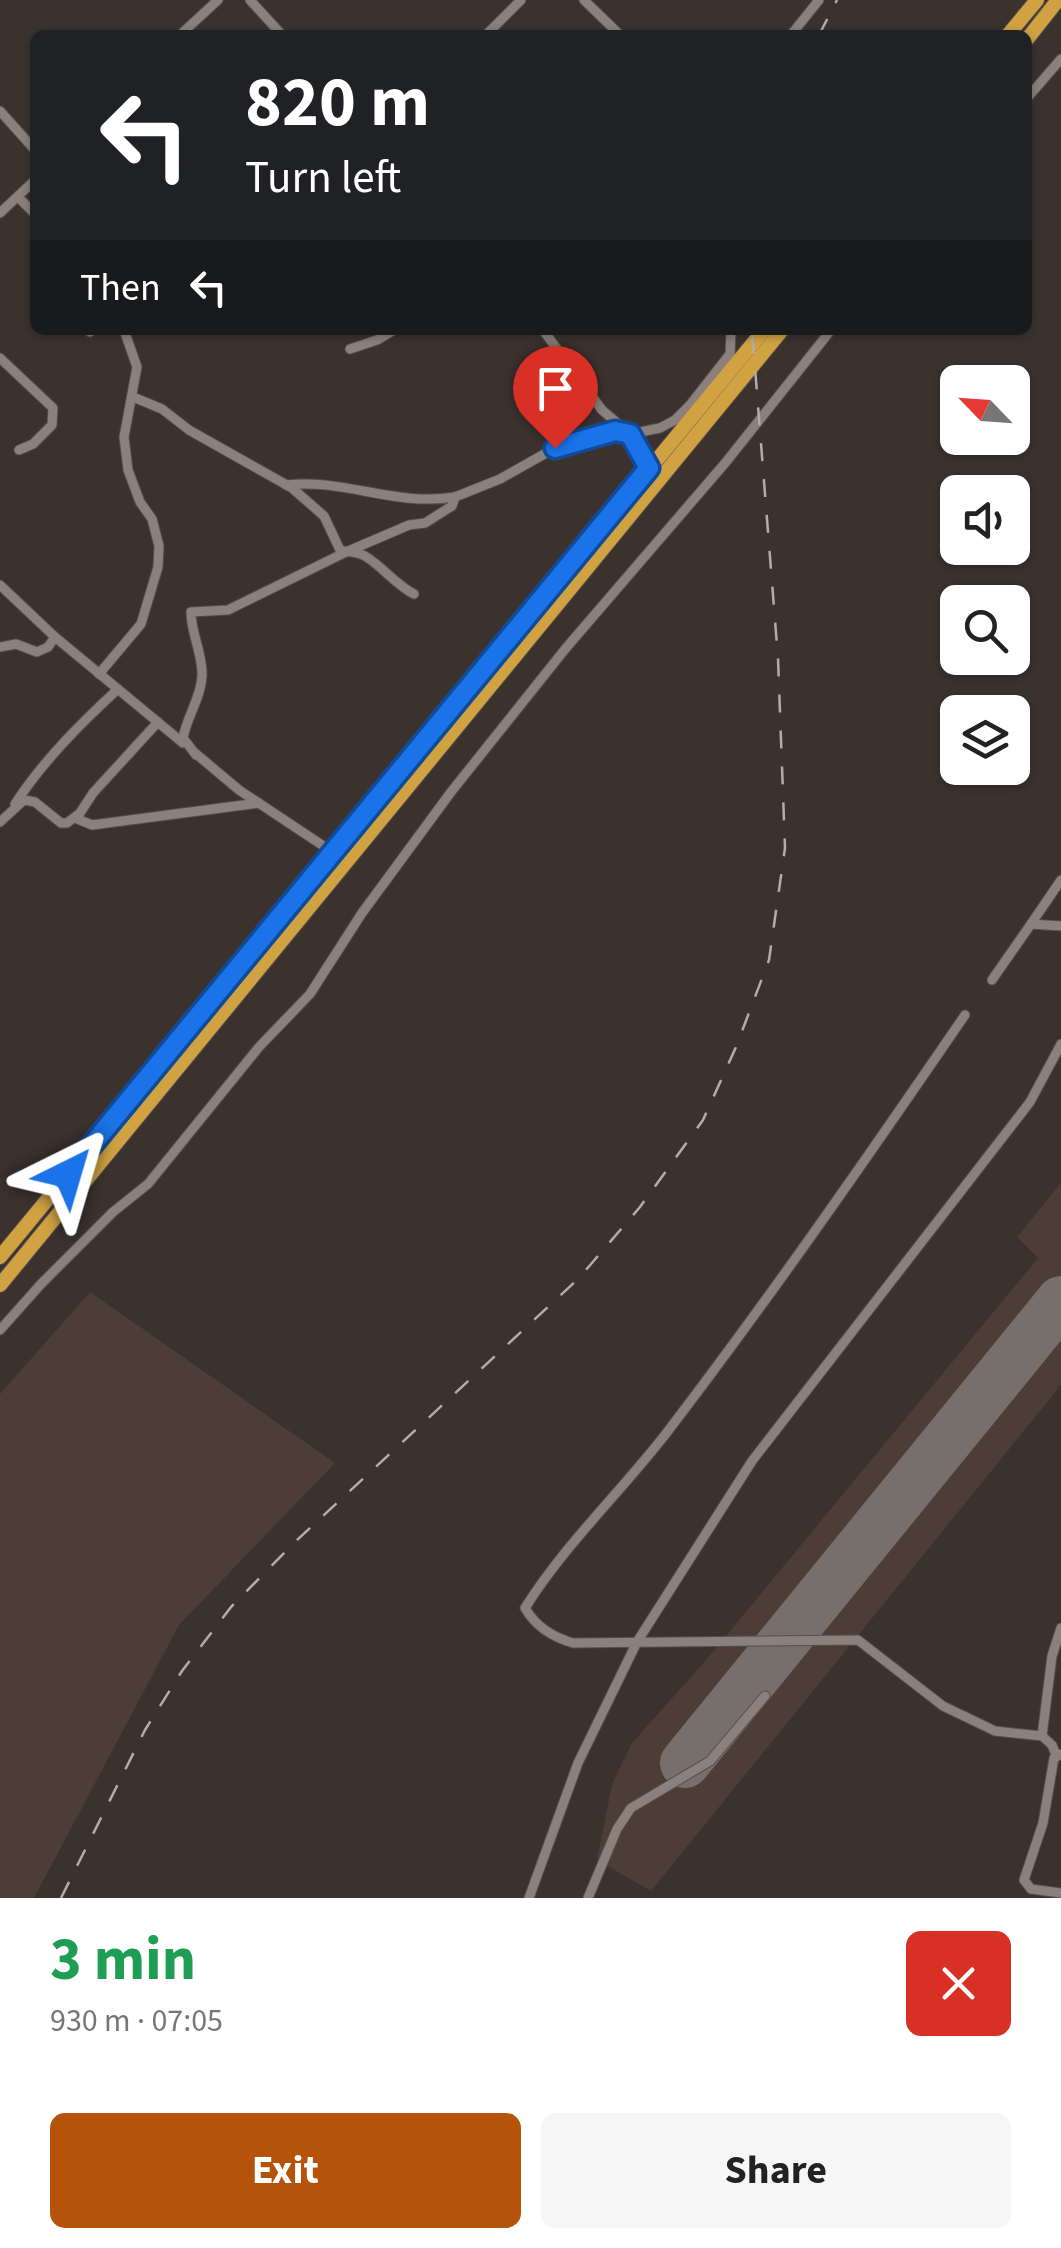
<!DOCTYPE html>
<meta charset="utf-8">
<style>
:root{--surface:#fff;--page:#f6f6f6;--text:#222;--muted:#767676;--accent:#b45309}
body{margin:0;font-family:"Source Sans 3",sans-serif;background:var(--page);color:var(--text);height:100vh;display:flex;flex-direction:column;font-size:38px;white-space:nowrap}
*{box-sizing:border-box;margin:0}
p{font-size:32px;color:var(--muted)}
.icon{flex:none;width:55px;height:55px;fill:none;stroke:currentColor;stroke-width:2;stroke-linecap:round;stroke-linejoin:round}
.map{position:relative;height:1898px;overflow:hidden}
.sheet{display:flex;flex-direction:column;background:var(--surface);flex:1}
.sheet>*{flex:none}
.guide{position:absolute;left:30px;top:30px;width:1002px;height:305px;border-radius:15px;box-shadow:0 2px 8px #0004;background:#202124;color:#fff;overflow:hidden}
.needle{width:65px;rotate:295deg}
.tools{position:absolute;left:940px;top:365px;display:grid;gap:20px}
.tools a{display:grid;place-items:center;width:90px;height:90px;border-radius:15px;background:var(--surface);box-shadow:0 2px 8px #0004;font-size:50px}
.pin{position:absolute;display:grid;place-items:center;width:85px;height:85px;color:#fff;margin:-102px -42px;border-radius:50% 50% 50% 0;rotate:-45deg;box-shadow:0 0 10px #0007}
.pin .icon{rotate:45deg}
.me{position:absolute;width:110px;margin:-55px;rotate:40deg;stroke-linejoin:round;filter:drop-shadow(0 0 8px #0008)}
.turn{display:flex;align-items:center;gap:35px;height:210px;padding:0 50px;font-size:45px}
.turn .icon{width:130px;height:130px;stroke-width:2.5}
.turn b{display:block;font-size:70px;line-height:85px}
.then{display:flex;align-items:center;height:95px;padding:0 50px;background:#0003;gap:20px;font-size:38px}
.round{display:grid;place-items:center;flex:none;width:105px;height:105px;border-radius:15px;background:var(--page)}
.headline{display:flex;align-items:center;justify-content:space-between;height:170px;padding:0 50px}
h1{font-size:60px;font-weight:700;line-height:75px;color:#1e9e55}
.primary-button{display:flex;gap:20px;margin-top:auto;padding:20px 50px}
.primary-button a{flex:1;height:115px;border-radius:15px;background:var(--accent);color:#fff;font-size:40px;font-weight:700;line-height:115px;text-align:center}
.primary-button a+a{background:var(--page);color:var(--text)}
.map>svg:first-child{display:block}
</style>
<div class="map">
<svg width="1061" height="1898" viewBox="0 0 1061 1898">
<rect width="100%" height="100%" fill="#3b322e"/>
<g fill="#4c3d36">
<polygon points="1061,1183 1061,1385 651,1891 597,1860 612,1784 632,1743 707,1659 1038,1258 1017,1237"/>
<polygon points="90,1292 335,1463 179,1625 34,1898 0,1898 0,1394"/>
</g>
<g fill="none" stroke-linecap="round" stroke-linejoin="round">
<polyline stroke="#776f6c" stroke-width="50" points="685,1763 1061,1301"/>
<defs>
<g id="minor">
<polyline points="250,0 282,35"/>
<polyline points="584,0 620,35"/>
<polyline points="180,35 218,0"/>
<polyline points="486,35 521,0"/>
<polyline points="791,35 819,0"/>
<polyline points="1028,97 1061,59"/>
<polyline points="0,111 35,150"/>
<polyline points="18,197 35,214"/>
<polyline points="0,213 35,180"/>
<polyline points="543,330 602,410 630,434 649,469"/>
<polyline points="90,332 91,330"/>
<polyline points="350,349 377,340 394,330"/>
<polyline points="730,357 731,330"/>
<polyline points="0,358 53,408 52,425 33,444 19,450"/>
<path d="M133,397L162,409L189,430L292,488L324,516L340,550C348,552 358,552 365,556C383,567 396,585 414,594"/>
<path d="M286,485C344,478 395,507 455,497"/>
<polyline points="0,585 55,637 183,743"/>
<polyline points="0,647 16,644 37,652 48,647 55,637"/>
<polyline points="99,674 141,624 158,567 159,546 152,519 140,502 128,470 124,437 137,367 124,330"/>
<polyline points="195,753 239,790 334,853"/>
<path d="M196,755L183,738C187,716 201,698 202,676C203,654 191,634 191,612L228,610L346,552L409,525L425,523L452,506L455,497L500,479L555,448L615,431L630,434L660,428L675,420L690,405L730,354"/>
<path d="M15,804C43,761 80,724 118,689"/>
<polyline points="75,818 92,825 259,803"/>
<polyline points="0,822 24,800 35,802 61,823 67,823 80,813 93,793 158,722"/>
<polyline points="1031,924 1061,880"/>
<polyline points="992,980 1031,924 1061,926"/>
<path d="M965,1015C869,1155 772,1295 668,1431C622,1491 565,1544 525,1608C536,1627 552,1637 573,1643L858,1640L943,1706L995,1731L1042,1736L1052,1745L1056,1755"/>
<polyline points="0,1330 41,1284 113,1212 148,1184 259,1047 310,994 362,913 451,792 566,648 726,462 831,330"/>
<polyline points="1042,1736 1052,1656 1061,1628"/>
<polyline points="1061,1754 1054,1758 1043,1823 1024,1880 1031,1889 1061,1893"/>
<polyline points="529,1898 578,1763 637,1642 752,1461 1030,1102 1061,1044"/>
<polyline points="588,1898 617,1829 631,1808 710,1761 765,1696"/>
</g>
<g id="trunk">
<polyline points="1008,35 1037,0"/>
<polyline points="1028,38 1058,0"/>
<polyline points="0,1257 764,330"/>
<polyline points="0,1285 782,330"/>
</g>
</defs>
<use href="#minor" stroke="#564e4b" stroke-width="11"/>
<use href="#trunk" stroke="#564e4b" stroke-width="16"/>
<use href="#minor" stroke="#8b807b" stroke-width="9"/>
<use href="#trunk" stroke="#d0a242" stroke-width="14"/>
<g stroke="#b3aca9" stroke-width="2.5" stroke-dasharray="18 18" stroke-linecap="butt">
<polyline points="819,35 837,0"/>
<polyline points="61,1898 145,1730 182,1671 231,1607 296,1541 579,1278 640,1207 703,1120 736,1047 769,960 785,848 778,658 752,330"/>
</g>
</g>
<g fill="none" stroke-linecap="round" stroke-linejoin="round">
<defs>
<polyline id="route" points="68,1174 649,468 630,434 615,431 555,448"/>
</defs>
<use href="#route" stroke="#114b97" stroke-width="25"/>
<use href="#route" stroke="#1a73e8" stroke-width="18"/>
</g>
</svg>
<div class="tools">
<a><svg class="needle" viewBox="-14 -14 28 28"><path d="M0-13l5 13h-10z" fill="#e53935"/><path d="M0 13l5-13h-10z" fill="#767676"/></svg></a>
<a><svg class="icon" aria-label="sound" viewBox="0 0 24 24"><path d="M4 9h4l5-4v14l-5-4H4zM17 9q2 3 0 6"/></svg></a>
<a><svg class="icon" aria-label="search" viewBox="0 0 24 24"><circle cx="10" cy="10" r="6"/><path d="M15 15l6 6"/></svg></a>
<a><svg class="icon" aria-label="layers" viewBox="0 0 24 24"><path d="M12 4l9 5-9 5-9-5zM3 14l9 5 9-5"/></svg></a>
</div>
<div class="pin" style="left:555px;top:448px;background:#d93025"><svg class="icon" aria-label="arrive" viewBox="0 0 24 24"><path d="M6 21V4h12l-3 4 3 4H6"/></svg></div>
<svg class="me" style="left:68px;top:1174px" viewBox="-20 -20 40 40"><path d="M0-17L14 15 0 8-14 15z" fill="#1a73e8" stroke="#fff" stroke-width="4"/></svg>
<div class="guide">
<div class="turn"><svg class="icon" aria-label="left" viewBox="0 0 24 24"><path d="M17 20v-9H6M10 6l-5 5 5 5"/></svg><div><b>820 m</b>Turn left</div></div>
<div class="then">Then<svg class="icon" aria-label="left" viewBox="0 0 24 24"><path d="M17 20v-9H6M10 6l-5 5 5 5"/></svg></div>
</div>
</div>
<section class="sheet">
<div class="headline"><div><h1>3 min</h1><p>930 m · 07:05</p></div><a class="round" style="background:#d93025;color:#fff"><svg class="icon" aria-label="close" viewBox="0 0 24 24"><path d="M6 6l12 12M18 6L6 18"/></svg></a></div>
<div class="primary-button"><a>Exit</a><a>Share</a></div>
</section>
